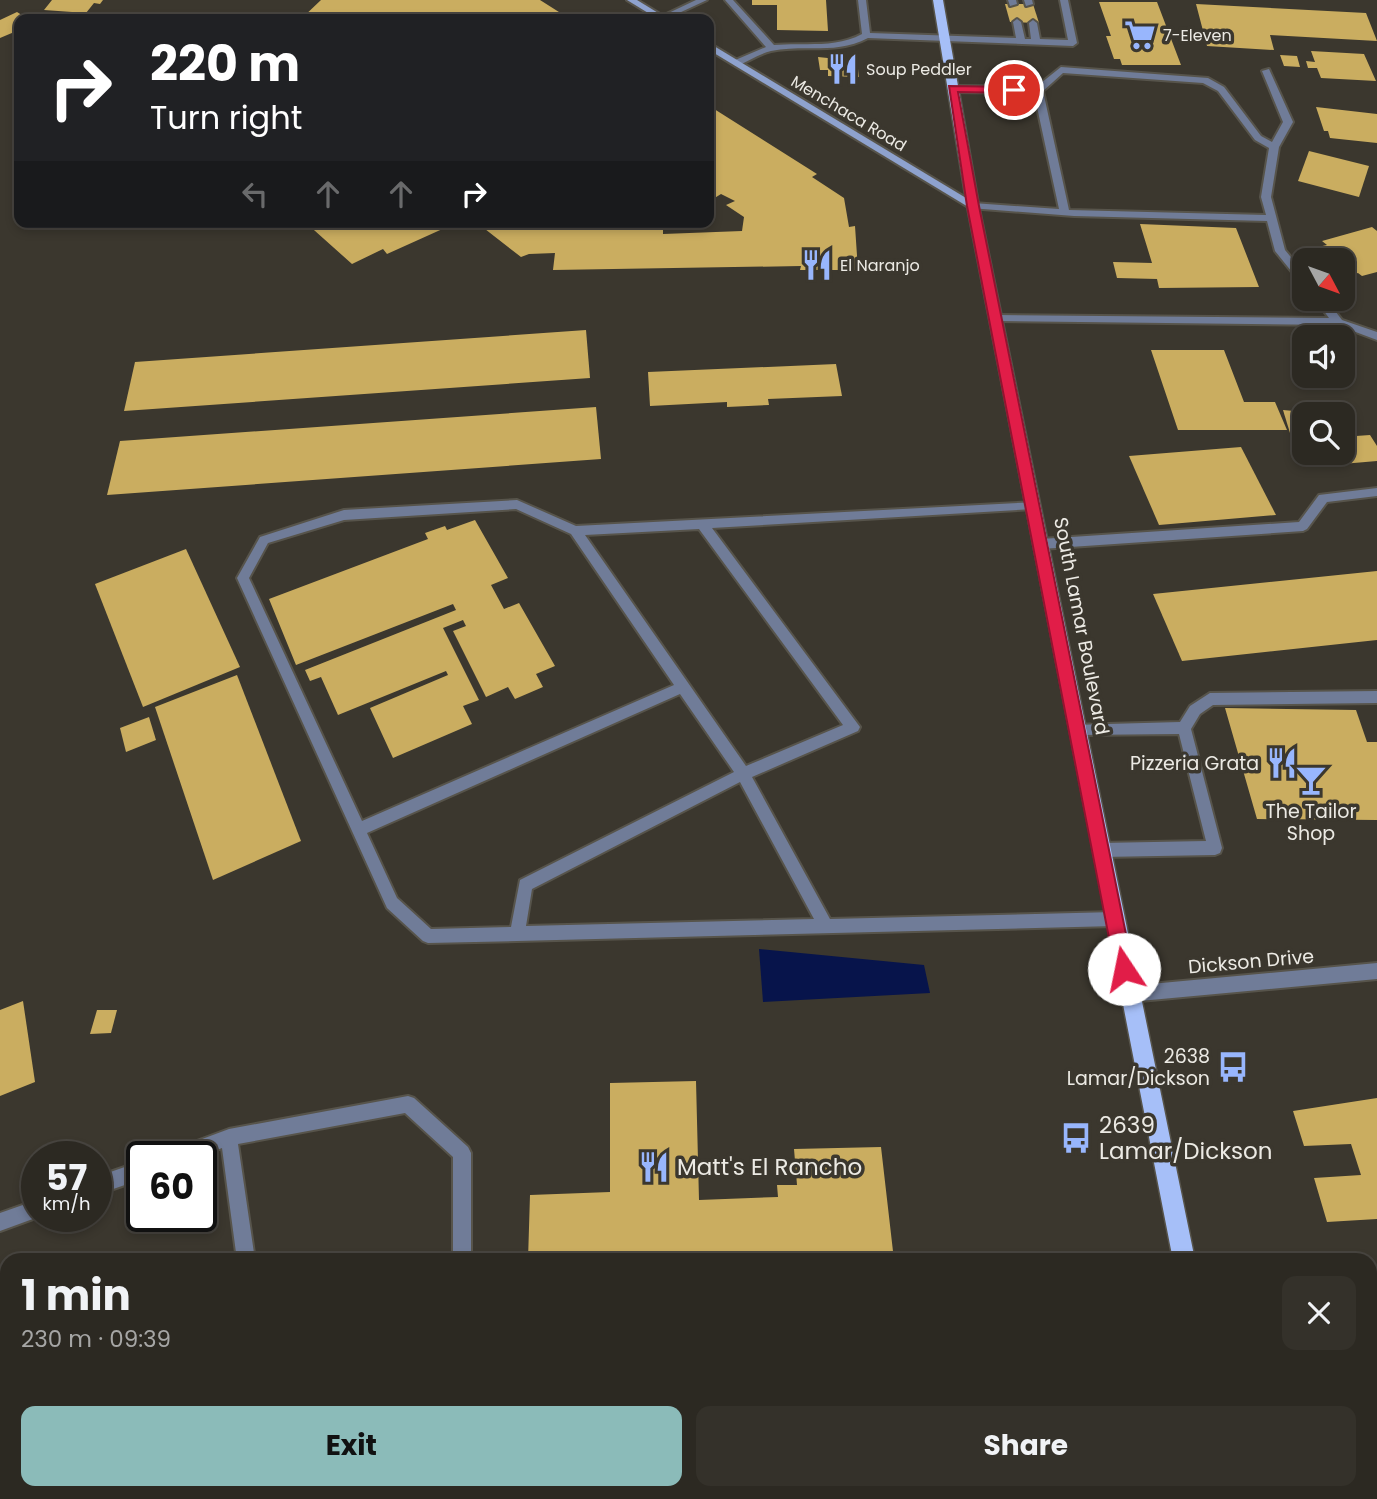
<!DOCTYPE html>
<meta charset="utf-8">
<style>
:root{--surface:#2c2922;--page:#34312a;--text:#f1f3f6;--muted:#a6a6a5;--line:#484540;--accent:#8bbbb9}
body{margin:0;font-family:Poppins,sans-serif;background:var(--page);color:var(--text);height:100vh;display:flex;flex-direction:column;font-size:26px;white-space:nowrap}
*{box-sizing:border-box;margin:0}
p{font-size:23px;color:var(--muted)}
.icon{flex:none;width:38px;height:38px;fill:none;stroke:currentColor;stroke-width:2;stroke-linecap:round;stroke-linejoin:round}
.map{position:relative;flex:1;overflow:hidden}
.drawer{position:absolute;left:0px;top:1253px;width:1377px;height:247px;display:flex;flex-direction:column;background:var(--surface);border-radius:21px 21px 0 0;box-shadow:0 4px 10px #0003,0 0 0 2px var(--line)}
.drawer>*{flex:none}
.guide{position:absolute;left:14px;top:14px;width:700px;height:214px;border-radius:14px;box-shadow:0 4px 10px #0003,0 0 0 2px var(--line);background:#202124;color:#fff;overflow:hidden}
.needle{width:46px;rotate:131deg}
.tools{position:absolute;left:1292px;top:248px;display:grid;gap:14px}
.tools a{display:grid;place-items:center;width:63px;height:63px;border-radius:14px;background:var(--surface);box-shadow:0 4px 10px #0003,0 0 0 2px var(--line);font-size:35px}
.speed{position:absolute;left:21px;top:1141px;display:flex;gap:14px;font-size:35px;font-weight:700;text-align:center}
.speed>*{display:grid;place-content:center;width:91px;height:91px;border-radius:50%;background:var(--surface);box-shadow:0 4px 10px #0003,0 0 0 2px var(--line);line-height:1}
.speed small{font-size:18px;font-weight:400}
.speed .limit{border:4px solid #111;border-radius:10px;background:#fff;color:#111}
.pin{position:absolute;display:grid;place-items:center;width:60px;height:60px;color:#fff;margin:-30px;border:4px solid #fff;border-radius:50%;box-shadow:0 2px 7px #0007}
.me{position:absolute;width:77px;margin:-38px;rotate:349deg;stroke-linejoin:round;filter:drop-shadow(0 0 5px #0008)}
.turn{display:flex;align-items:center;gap:24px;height:147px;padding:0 21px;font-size:32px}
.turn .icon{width:91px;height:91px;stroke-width:2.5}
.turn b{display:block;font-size:49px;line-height:60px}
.lanes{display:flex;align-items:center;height:66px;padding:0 21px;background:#0003;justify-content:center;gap:35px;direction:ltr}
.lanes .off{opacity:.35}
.round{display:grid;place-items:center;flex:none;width:74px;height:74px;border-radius:14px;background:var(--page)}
.headline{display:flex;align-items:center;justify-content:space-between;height:119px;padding:0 21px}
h1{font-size:42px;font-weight:700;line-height:52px}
.cta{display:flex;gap:14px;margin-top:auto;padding:14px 21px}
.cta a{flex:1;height:80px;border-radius:14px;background:var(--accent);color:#111;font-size:28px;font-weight:700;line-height:80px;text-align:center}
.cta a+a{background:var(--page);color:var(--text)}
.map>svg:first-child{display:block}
</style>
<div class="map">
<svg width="1377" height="1499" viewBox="0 0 1377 1499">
<rect width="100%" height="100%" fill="#3b372e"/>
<polygon fill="#07144b" points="759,949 924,965 930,993 763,1002"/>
<g fill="#caad60">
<polygon points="52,0 103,0 100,4 94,3 86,13 44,10"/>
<polygon points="321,0 540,0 570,19 436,19 393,13 387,19 301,19"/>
<polygon points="752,0 826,0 828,31 777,30 777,5 752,5"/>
<polygon points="1099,2 1157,2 1181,65 1122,65 1120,59 1114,59 1106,36 1111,36"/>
<polygon points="1005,4 1033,4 1039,23 1010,22"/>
<polygon points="1196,4 1366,13 1377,41 1270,35 1274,50 1207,46"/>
<polygon points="17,12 28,19 19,19 19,30 0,38 0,20"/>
<polygon points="1311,51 1364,54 1376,81 1321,78 1317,68 1308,68 1306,61 1315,62"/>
<polygon points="1280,55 1297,56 1300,67 1284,66"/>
<polygon points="818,57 857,61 859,77 828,76 828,70 820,70"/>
<polygon points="711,107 817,174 812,177 844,198 849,227 855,226 858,270 800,270 801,266 553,270 555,253 529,254 521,257 476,222 663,222 663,234 742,231 744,217 726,205 735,201 721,194 713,199 709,195"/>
<polygon points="1316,107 1377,114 1377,143 1330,138 1328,131 1324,131"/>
<polygon points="1309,151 1369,166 1359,197 1298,181"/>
<polygon points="305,222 458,222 387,254 383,249 352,264"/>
<polygon points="1140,224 1236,228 1259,287 1159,288 1157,279 1117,278 1113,262 1152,263"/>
<polygon points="1372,227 1377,231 1377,272 1362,276 1358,273 1349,275 1342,270 1342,265 1347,263 1338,255 1329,258 1318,247 1327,245 1322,241"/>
<polygon points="586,330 590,378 124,411 135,362"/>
<polygon points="1151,350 1224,350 1244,402 1275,402 1287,430 1178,430"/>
<polygon points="836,364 842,396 768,399 769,405 727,407 727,402 650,406 648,372"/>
<polygon points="596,407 601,459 107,495 120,441"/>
<polygon points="1283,410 1294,411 1302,433 1290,433"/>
<polygon points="1370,435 1377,446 1377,461 1319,466 1312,453 1342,453 1342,437"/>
<polygon points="1241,447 1276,515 1159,525 1129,456"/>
<polygon points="475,520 508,578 491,585 504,609 519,603 555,666 536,674 543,687 515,699 508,687 486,697 453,631 466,626 463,620 443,628 479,700 463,706 472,724 393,758 370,708 448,675 446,671 338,715 321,677 310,681 305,670 456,610 453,604 296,665 269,599 428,539 425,533 445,526 447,530"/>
<polygon points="186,549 240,667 143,707 95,584"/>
<polygon points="1377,571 1377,640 1182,661 1153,594"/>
<polygon points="237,675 301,841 213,880 155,707"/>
<polygon points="1225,708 1356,710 1367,742 1377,742 1377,820 1257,819"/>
<polygon points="149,717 156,740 126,752 120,728"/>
<polygon points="23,1001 35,1082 0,1096 0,1010"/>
<polygon points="97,1010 117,1010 111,1033 90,1034"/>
<polygon points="696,1081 699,1200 778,1197 777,1185 797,1185 794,1149 881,1147 894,1260 528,1260 530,1195 610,1192 610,1083"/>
<polygon points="1377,1098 1377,1219 1327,1222 1314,1178 1361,1175 1351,1144 1304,1146 1293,1111"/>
</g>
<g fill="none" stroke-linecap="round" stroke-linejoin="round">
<defs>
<g id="lane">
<polygon points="696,0 707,0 666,19 658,18"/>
<path d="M725,0H733L774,45C804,42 834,49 862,34L858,0H866L870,33L1016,38L1013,22L1017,19L1021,22L1025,39H1031L1029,23L1033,20L1037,23L1040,39L1068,40L1060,0H1068L1077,43L1073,46L868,38C836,55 805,44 771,51C759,54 748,62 736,66L732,63L733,61L766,47Z"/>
<polygon points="1008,0 1016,0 1017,4 1010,6"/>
<polygon points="1024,0 1032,0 1033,4 1026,6"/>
<path d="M1061,67L1208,78L1224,87L1261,136L1272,142L1283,122L1262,71L1269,69L1293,122L1279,147L1271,197L1285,250L1304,273V283L1300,282L1275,251L1267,221L1074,216L970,208V204L973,203L1059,209L1034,93L953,92L949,89L953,86L1036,87ZM1063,73L1203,83L1218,91L1255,140L1269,148L1261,197L1266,215L1069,210L1043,91Z"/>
<polygon points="1315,299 1326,299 1342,320 1377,332 1377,340 1337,325 996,321 991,318 996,315 1329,318"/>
<polygon points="1377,488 1377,496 1327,502 1307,529 1303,531 1041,549 1035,544 1041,539 1299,522 1319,495"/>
<path d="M517,500L576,526L1037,502L1039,505L1037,508L1033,509L712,528L860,727L858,731L752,777L830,919L1115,912L1120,914L1123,919L1120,924L1115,926L517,941L428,943L423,941L387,908L237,578L260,537L344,510ZM516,509L571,534L674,685L362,821L249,578L268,543L344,520ZM699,529L843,725L746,766L585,535ZM680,694L734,772L520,880L511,927L431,929L397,898L367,833ZM740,782L814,919L526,926L532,889Z"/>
<polygon points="1377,691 1377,703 1213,705 1200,714 1191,729 1222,848 1220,853 1215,855 1101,857 1096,855 1094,850 1096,845 1101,843 1206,841 1179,734 1077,735 1072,733 1070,729 1072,725 1180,722 1190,706 1210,693"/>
<polygon points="408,1096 414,1098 468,1147 471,1153 471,1260 453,1260 453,1157 405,1113 238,1144 255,1260 237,1260 222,1148 199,1157 168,1157 170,1151 229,1129"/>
<polygon points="142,1161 142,1179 96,1195 96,1177"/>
<polygon points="37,1200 37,1216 41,1216 0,1231 0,1213"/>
<polygon points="1370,1373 1377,1374 1377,1392 1370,1391"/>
<polygon points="262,1493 282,1493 283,1499 263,1499"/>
<polygon points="446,1493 466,1493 465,1499 445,1499"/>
<polygon points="1190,1493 1240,1493 1242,1498 1187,1499"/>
</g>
<polygon id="street" points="1377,963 1377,979 1129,1002 1123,999 1121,994 1123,989 1129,986"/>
<g id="secondary">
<polygon points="627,0 637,0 668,19 658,19"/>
<polygon points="709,43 976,204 978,206 970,208 709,50"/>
</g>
<g id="primary">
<polygon points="933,0 943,0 979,206 1195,1260 1173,1260 967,206"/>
<polygon points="1219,1493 1243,1493 1244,1499 1220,1499"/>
</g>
</defs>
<use href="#lane" stroke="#57544b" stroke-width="4"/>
<use href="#street" stroke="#57544b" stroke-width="4"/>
<use href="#secondary" stroke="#57544b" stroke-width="4"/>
<use href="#primary" stroke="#57544b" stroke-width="3"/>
<use href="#lane" fill="#707c98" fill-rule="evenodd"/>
<use href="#street" fill="#707c98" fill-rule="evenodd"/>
<use href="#secondary" fill="#8ea2ce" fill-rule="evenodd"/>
<use href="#primary" fill="#a6bff8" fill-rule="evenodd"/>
</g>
<polygon fill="#e11d48" stroke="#92132f" stroke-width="2" points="949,86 1014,87 1019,90 1014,93 958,92 979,206 1133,969 1131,975 1124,978 1118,975 1115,969 967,206"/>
<defs>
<symbol id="supermarket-bare" viewBox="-9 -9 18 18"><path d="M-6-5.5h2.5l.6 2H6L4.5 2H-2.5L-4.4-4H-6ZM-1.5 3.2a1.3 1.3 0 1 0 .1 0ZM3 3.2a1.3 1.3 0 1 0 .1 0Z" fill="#98b6fd" stroke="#3b372e" stroke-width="2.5" paint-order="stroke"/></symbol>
<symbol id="restaurant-bare" viewBox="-9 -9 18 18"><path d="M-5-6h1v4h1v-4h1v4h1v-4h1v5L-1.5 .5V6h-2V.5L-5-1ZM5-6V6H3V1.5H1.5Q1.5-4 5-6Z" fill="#98b6fd" stroke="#3b372e" stroke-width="2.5" paint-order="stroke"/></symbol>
<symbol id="bar-bare" viewBox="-9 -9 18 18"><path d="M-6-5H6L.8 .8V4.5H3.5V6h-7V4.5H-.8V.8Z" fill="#98b6fd" stroke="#3b372e" stroke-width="2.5" paint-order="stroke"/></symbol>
<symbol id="bus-bare" viewBox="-9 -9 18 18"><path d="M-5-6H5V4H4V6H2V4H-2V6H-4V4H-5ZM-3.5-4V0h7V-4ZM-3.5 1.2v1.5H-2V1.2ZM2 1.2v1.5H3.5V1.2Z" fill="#98b6fd" stroke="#3b372e" stroke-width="2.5" paint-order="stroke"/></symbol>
</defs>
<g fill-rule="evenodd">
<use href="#supermarket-bare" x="1118" y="13" width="44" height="44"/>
<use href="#restaurant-bare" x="821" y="47" width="44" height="44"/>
<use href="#restaurant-bare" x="795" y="243" width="44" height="44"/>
<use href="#restaurant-bare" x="1260" y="741" width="44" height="44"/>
<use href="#bar-bare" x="1289" y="758" width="44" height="44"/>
<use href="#bus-bare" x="1211" y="1045" width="44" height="44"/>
<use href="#bus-bare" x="1054" y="1116" width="44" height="44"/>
<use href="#restaurant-bare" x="632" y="1145" width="44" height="44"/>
</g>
<g text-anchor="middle" stroke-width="7" stroke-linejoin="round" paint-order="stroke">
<g font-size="16" fill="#eceae4" stroke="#3b372e" text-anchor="start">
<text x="1163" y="41">7-Eleven</text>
<text x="866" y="75">Soup Peddler</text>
<text x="840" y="271">El Naranjo</text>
</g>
<g font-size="16" fill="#eceae4" stroke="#3b372e">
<text transform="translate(849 113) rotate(31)" y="6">Menchaca Road</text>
</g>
<g font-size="19" fill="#eceae4" stroke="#3b372e">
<text transform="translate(1082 626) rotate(79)" y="7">South Lamar Boulevard</text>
<text transform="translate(1251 961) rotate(-5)" y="7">Dickson Drive</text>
</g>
<g font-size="19" fill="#eceae4" stroke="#3b372e" text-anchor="end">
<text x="1259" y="770">Pizzeria Grata</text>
<text x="1311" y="818" text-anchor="middle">The Tailor<tspan x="1311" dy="22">Shop</tspan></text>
<text x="1210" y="1063">2638<tspan x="1210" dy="22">Lamar/Dickson</tspan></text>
</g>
<g font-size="23" fill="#eceae4" stroke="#3b372e" text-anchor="start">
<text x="1099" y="1133">2639<tspan x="1099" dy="26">Lamar/Dickson</tspan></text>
<text x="677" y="1175">Matt's El Rancho</text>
</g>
</g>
</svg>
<div class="tools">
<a><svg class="needle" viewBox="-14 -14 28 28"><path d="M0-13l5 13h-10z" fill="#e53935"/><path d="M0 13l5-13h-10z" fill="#a6a6a5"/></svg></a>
<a><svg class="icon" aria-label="sound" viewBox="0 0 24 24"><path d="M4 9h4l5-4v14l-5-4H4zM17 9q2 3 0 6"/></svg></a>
<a><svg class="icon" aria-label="search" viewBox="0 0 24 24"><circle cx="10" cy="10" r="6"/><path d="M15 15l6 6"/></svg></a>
</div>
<div class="speed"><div>57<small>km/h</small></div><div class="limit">60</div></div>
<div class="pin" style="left:1014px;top:90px;background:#d93025"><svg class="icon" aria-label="arrive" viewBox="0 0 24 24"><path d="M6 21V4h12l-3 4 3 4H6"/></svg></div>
<svg class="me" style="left:1124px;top:969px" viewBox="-20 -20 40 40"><circle r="19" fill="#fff"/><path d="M0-13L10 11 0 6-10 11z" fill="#e11d48"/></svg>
<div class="guide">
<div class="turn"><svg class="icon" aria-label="right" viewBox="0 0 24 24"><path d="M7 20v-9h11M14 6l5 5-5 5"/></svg><div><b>220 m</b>Turn right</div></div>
<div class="lanes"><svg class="icon off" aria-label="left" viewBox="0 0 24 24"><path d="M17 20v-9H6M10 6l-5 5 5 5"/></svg><svg class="icon off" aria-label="ahead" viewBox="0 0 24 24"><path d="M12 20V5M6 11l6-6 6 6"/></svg><svg class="icon off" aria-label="ahead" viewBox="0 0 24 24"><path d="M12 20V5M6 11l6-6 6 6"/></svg><svg class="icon" aria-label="right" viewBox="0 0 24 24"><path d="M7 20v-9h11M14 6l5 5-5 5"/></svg></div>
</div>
<section class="drawer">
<div class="headline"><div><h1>1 min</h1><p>230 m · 09:39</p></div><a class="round"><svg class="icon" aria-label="close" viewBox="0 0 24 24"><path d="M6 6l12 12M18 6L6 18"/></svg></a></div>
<div class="cta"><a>Exit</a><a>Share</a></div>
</section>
</div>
